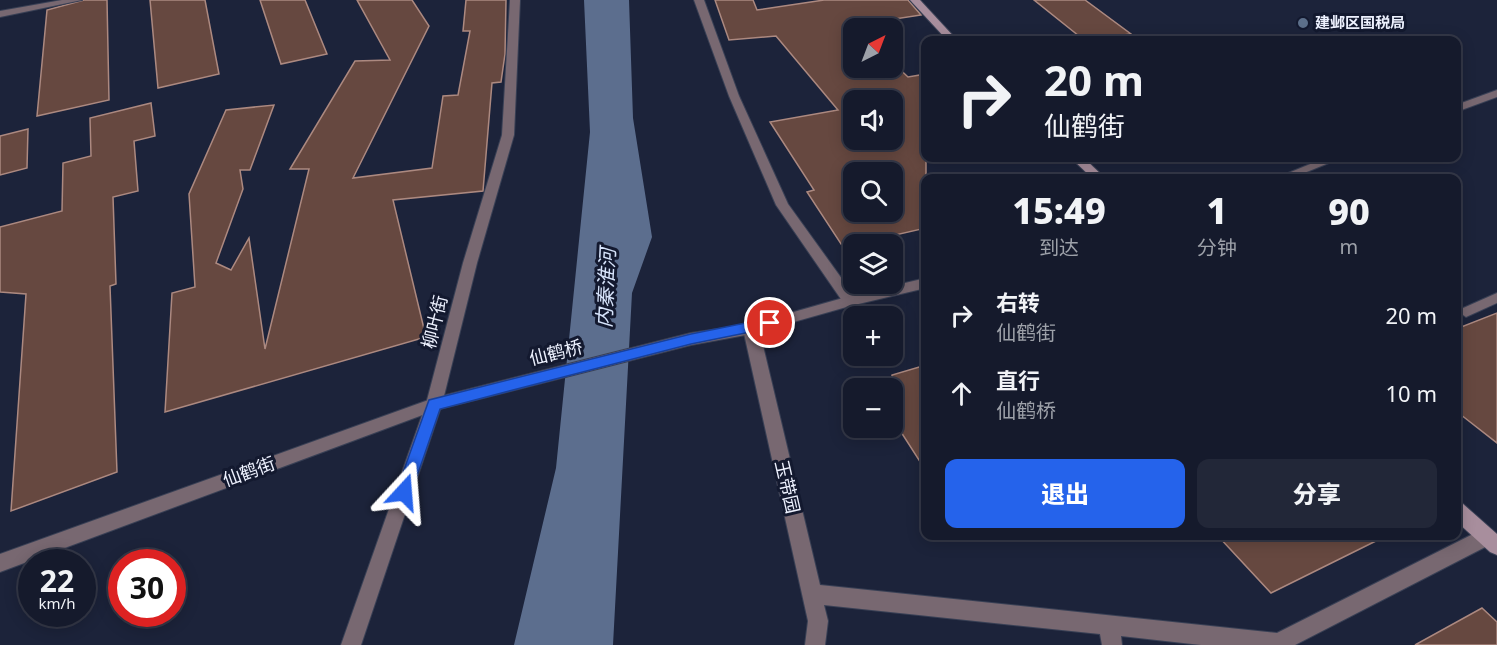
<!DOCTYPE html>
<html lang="zh">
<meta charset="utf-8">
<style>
:root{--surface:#151a2c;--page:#222738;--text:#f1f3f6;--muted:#9da1a9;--line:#343848;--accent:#2563eb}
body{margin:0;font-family:"Noto Sans","Noto Sans SC",sans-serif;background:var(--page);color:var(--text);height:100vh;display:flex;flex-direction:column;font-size:22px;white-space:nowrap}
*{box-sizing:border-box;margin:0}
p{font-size:20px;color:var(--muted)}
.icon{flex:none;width:33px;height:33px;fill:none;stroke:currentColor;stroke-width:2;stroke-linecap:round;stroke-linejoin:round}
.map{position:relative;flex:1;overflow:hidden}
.drawer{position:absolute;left:921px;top:174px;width:540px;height:366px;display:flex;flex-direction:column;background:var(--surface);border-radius:12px;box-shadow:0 3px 15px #0003,0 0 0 2px var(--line)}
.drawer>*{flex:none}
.guide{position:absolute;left:921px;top:36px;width:540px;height:126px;border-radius:12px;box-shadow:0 3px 15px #0003,0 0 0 2px var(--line);background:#151a2c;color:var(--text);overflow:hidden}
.needle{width:39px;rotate:42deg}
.controls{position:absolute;left:843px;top:18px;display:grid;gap:12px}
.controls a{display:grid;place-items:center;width:60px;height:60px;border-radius:12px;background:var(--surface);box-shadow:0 3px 15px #0003,0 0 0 2px var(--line);font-size:30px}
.speed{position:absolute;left:18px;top:549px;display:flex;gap:12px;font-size:30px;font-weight:700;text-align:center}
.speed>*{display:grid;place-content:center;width:78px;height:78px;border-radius:50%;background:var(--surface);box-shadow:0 3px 15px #0003,0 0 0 2px var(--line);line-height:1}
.speed small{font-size:15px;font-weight:400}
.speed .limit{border:9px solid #d22;background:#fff;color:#111}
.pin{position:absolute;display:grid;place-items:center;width:51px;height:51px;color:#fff;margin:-26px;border:3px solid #fff;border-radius:50%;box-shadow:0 2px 6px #0007}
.me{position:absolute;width:66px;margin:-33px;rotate:19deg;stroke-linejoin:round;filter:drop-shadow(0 0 4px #0008)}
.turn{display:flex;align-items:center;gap:21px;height:126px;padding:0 24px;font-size:27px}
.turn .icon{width:78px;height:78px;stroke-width:2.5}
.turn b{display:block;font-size:42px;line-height:51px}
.eta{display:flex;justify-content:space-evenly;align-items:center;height:102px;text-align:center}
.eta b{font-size:36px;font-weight:800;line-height:42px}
.primary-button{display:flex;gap:12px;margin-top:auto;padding:12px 24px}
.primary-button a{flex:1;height:69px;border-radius:12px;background:var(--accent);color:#fff;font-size:24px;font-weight:800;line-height:69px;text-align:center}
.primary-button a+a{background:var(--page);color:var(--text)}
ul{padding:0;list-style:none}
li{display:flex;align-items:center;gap:18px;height:78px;padding:0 24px}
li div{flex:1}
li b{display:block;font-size:22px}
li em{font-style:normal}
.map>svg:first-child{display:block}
</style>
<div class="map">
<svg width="1497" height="645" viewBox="0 0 1497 645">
<rect width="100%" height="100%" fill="#1c233a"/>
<polygon fill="#5c6e8e" points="584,0 629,0 633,118 652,237 632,293 613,645 514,645 556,468 590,132"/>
<g fill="#664840" stroke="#ac8980" stroke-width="1.5" fill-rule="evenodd">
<polygon points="84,0 107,0 109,100 37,116 47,10"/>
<polygon points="150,0 205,0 219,74 158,88"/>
<polygon points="260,0 305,0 327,54 281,64"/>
<polygon points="357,0 412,0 429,26 353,178 432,168 443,96 458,95 470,31 463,31 466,0 506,0 505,54 501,82 492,83 483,191 393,200 426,337 165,412 172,293 195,287 189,194 226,110 274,105 250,170 240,170 243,189 216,263 231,270 249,238 265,349 309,169 290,169 355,61 390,60"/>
<path d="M715,0H753L757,10L824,0H908L921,15L855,25L858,28H854V68H892V62L908,77L926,74V228L843,247L807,192L814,190L770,122L838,110L776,36L729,40ZM854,100H892V140H854ZM854,172H892V212H854Z"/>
<polygon points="1034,0 1085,0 1131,34 1084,40"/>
<polygon points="151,103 155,136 134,141 138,191 113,197 116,284 110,286 117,472 11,511 26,294 0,292 0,227 62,211 63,163 91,156 90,118"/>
<polygon points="28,129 27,168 0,175 0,136"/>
<polygon points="1497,313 1497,443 1456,411 1456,329"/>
<polygon points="926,365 926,471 892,418 892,375"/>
<polygon points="1218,536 1386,536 1271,593"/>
<polygon points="1482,608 1497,622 1497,645 1415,645"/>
</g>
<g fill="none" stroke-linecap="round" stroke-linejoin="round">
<defs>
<polygon id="service" points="1497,293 1497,303 1466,317 1459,312 1461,309"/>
<g id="minor">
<polygon points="62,0 82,0 0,17 0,11"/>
<polygon points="510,0 520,0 514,135 477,263 442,404 361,645 341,645 426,404 463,263 502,135"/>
<polygon points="694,0 704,0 739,96 788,204 855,297 857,301 855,305 845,305 776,205 729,96"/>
<polygon points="751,324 756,325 759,329 820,585 1277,633 1479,531 1486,529 1493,531 1495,537 1493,543 1295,645 1201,645 1121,636 1122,645 1102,645 1100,634 824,605 828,621 825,645 805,645 808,621 743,329 746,325"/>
</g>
<g id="tertiary">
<polygon points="1497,90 1497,97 1456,112 1456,105"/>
<polygon points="1325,158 1341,158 1292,178 1276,178"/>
<polygon points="926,278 926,288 850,306 751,334 691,345 436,410 0,572 0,554 434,398 691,333 751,324 850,296"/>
</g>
<g id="secondary">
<polygon points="910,0 920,0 957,40 947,40"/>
<polygon points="1071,158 1084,158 1105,178 1092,178"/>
<polygon points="1456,501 1462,503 1497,534 1497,555 1490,552 1456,521"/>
</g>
</defs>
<use href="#service" stroke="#394055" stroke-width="2"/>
<use href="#minor" stroke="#394055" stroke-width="2"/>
<use href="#tertiary" stroke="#394055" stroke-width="2"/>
<use href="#secondary" stroke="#394055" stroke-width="2"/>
<use href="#service" fill="#786871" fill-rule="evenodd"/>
<use href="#minor" fill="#786871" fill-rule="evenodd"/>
<use href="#tertiary" fill="#786871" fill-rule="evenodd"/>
<use href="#secondary" fill="#a88e9d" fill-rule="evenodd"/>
</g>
<polygon fill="#2563eb" stroke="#184099" stroke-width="1.5" points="770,318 777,323 775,327 691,344 440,409 410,497 404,499 398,497 396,492 429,400 691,334"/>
<circle fill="#5c6f8a" stroke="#13192f" stroke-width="2" cx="1303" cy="23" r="6"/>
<g text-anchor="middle" stroke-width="6" stroke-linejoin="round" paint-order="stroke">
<g font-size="15" font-weight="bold" fill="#edf1fe" stroke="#13192f" text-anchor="start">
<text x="1315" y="28">建邺区国税局</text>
</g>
<g font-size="18" fill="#edf1fe" stroke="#13192f">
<text transform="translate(435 322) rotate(-76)" y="6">柳叶街</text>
<text transform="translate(556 353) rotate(-14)" y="6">仙鹤桥</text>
<text transform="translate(249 472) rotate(-20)" y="6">仙鹤街</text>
<text transform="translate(787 487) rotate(77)" y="6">玉带园</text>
</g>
<g font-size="20" font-style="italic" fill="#d7e4fb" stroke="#13192f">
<text transform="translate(606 288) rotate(-87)" y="7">内秦淮河</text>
</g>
</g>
</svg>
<div class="controls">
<a><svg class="needle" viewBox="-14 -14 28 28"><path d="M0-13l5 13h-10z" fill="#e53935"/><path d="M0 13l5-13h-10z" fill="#9da1a9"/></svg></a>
<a><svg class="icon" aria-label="sound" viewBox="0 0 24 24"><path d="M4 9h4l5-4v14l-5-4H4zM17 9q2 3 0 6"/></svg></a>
<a><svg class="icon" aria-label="search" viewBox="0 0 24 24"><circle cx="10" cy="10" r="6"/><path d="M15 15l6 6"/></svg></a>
<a><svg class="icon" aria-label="layers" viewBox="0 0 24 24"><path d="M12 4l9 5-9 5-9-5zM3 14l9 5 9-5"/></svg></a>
<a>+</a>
<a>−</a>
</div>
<div class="speed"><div>22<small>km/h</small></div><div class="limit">30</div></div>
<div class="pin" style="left:770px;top:323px;background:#d93025"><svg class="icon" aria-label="arrive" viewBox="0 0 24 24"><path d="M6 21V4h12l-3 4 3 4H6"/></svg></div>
<svg class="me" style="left:404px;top:492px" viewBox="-20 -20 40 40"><path d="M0-17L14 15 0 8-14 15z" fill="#2563eb" stroke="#fff" stroke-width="4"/></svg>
<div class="guide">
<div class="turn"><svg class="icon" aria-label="right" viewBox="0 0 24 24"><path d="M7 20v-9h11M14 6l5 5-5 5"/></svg><div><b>20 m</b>仙鹤街</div></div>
</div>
<section class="drawer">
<div class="eta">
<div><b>15:49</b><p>到达</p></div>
<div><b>1</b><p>分钟</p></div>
<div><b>90</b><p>m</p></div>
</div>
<ul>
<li><svg class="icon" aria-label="right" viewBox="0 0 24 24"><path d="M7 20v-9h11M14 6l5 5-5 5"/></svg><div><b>右转</b><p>仙鹤街</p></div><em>20 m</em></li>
<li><svg class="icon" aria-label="ahead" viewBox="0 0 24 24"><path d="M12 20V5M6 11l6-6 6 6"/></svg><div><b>直行</b><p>仙鹤桥</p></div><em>10 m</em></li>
</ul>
<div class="primary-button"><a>退出</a><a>分享</a></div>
</section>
</div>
